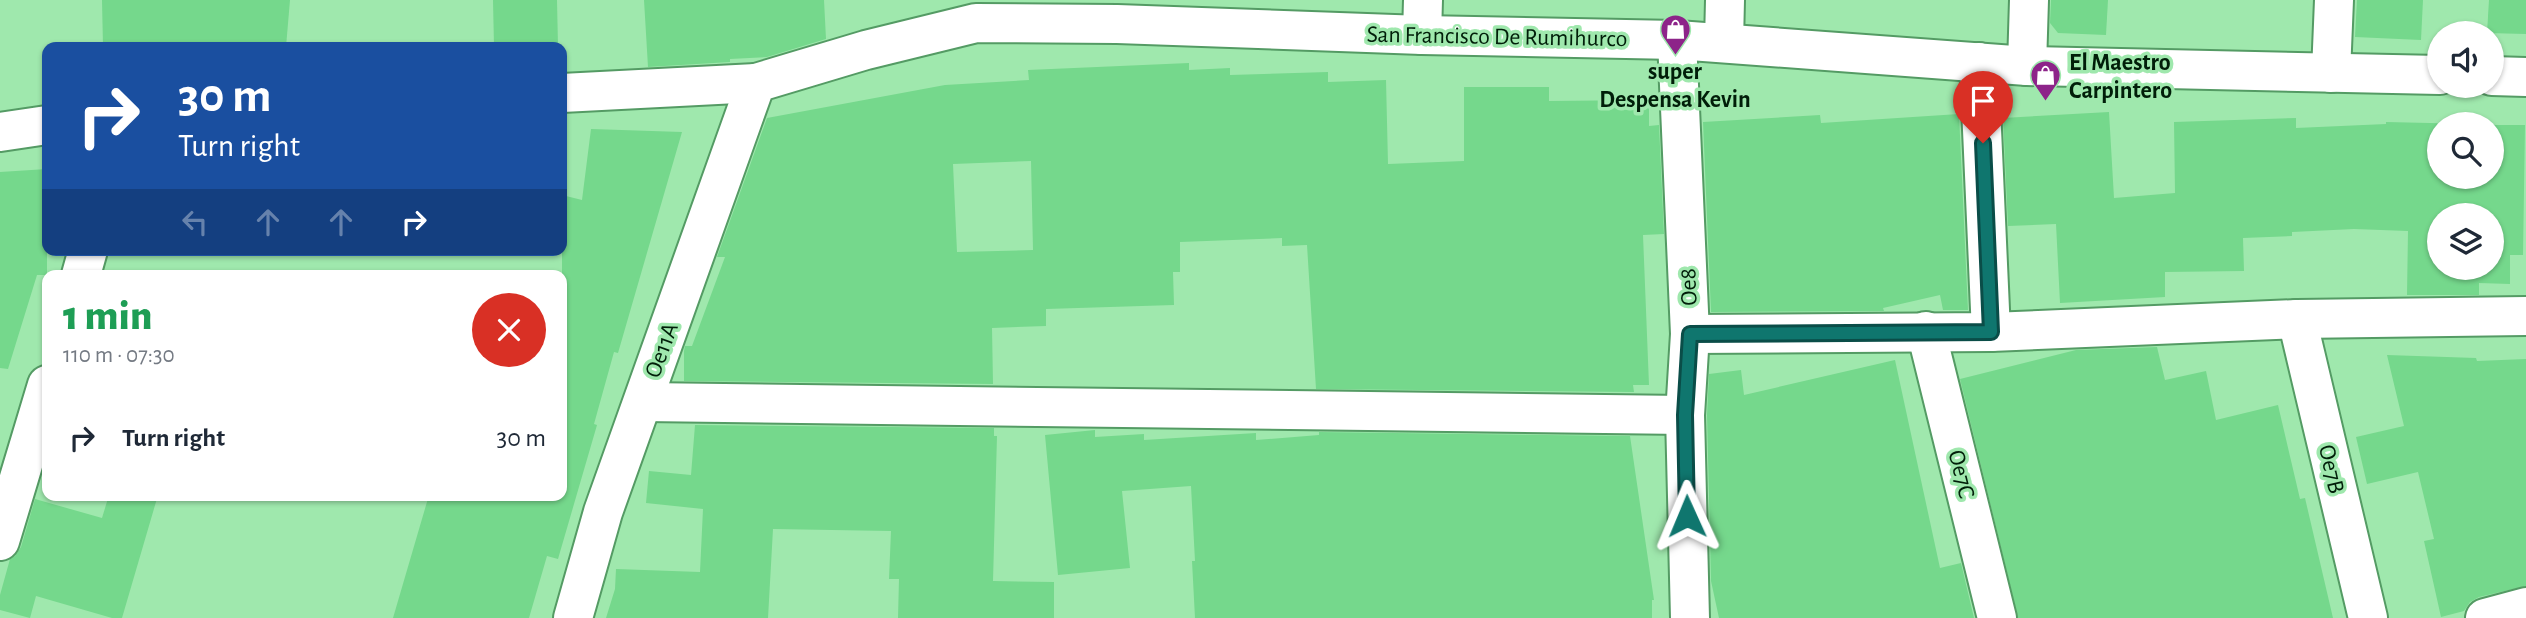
<!DOCTYPE html>
<meta charset="utf-8">
<style>
:root{--surface:#fff;--page:#f2f2f3;--text:#1f2937;--muted:#747a83}
body{margin:0;font-family:"Alegreya Sans",sans-serif;background:var(--page);color:var(--text);height:100vh;display:flex;flex-direction:column;font-size:26px;white-space:nowrap}
*{box-sizing:border-box;margin:0}
p{font-size:23px;color:var(--muted)}
.icon{flex:none;width:38px;height:38px;fill:none;stroke:currentColor;stroke-width:2;stroke-linecap:round;stroke-linejoin:round}
.map{position:relative;flex:1;overflow:hidden}
.drawer{position:absolute;left:42px;top:270px;width:525px;height:231px;display:flex;flex-direction:column;background:var(--surface);border-radius:14px;box-shadow:0 2px 5px #0004}
.drawer>*{flex:none}
.top-card{position:absolute;left:42px;top:42px;width:525px;height:214px;border-radius:14px;box-shadow:0 2px 5px #0004;background:#1a4fa0;color:#fff;overflow:hidden}
.fabs{position:absolute;left:2427px;top:21px;display:grid;gap:14px}
.fabs a{display:grid;place-items:center;width:77px;height:77px;border-radius:50%;background:var(--surface);box-shadow:0 2px 5px #0004;font-size:35px}
.pin{position:absolute;display:grid;place-items:center;width:60px;height:60px;color:#fff;margin:-72px -30px;border-radius:50% 50% 50% 0;rotate:-45deg;box-shadow:0 0 7px #0007}
.pin .icon{rotate:45deg}
.me{position:absolute;width:77px;margin:-38px;rotate:359deg;stroke-linejoin:round;filter:drop-shadow(0 0 5px #0008)}
.turn{display:flex;align-items:center;gap:24px;height:147px;padding:0 21px;font-size:32px}
.turn .icon{width:91px;height:91px;stroke-width:2.5}
.turn b{display:block;font-size:49px;line-height:60px}
.lanes{display:flex;align-items:center;height:66px;padding:0 21px;background:#0003;justify-content:center;gap:35px;direction:ltr}
.lanes .off{opacity:.35}
.round{display:grid;place-items:center;flex:none;width:74px;height:74px;border-radius:37px;background:var(--page)}
.head{display:flex;align-items:center;justify-content:space-between;height:119px;padding:0 21px}
h1{font-size:42px;font-weight:800;line-height:52px;color:#1e9e55}
ul{padding:0;list-style:none}
li{display:flex;align-items:center;gap:21px;height:98px;padding:0 21px}
li div{flex:1}
li b{display:block;font-size:26px}
li em{font-style:normal}
.map>svg:first-child{display:block}
</style>
<div class="map">
<svg width="2526" height="618" viewBox="0 0 2526 618">
<rect width="100%" height="100%" fill="#9fe8ad"/>
<g fill="#75d88c" fill-rule="evenodd">
<polygon points="102,0 290,0 286,47 103,47"/>
<polygon points="493,0 557,0 558,47 494,47"/>
<polygon points="644,0 824,0 826,39 767,57 730,59 730,62 648,67"/>
<polygon points="2051,0 2108,0 2106,35 2058,33 2050,23"/>
<polygon points="2357,0 2423,0 2421,40 2355,37"/>
<polygon points="2489,0 2526,0 2526,34 2487,33"/>
<path d="M1189,63V70L1230,68V75L1328,72V82L1386,80L1388,164L1464,161V87H1549V101L1649,100V126L1659,125L1664,234L1643,235L1649,385H1633L1634,392L1316,389L1307,245L1282,246V238L1180,242V272H1173L1174,305L1046,309V326L992,328L993,384L684,381V351L685,346H692L725,257H717L767,118L945,85L1029,80L1028,70ZM1031,161L1033,250L957,252L953,164Z"/>
<path d="M2109,112L2114,198L2175,193L2174,122L2296,118V128L2386,124V122L2474,124H2440V177H2492V125H2525L2523,255H2510V284L2479,283V295H2407L2408,231L2354,229L2292,232V236L2243,238L2244,271L2165,272V297L2060,303L2056,224L2008,226L2003,118ZM2440,215H2492V268H2440Z"/>
<polygon points="1959,114 1968,310 1943,310 1940,295 1883,308 1884,311 1711,312 1703,122 1820,115 1821,123"/>
<polygon points="591,129 682,132 618,353 614,352 594,424 597,425 558,559 547,556 529,618 393,618 429,495 562,495 562,195 582,200"/>
<polygon points="47,169 47,275 37,275 8,369 0,368 0,172"/>
<polygon points="2157,347 2165,380 2206,371 2216,420 2278,405 2300,499 2305,498 2333,618 2018,618 1960,379 2076,350"/>
<polygon points="2387,355 2476,358 2477,361 2526,359 2526,586 2479,597 2470,602 2464,611 2441,617 2424,541 2434,539 2418,472 2367,484 2356,437 2404,426"/>
<polygon points="1895,360 1940,568 1961,563 1974,618 1719,618 1711,581 1707,415 1709,374 1741,370 1744,395"/>
<polygon points="695,425 994,428 994,436 997,436 993,581 1054,582 1054,618 898,618 899,579 889,579 891,531 773,529 768,618 606,618 615,589 616,569 700,572 703,509 646,503 649,471 691,475"/>
<polygon points="1095,430 1095,437 1144,434 1144,440 1256,433 1256,440 1319,435 1319,432 1630,436 1654,600 1652,600 1652,618 1195,618 1192,561 1195,561 1191,486 1122,491 1130,568 1058,575 1045,435"/>
<polygon points="109,495 158,495 122,618 112,618 36,596 30,618 0,610 0,595 10,559 15,556 21,547 35,499 102,518"/>
</g>
<g fill="none" stroke-linecap="round" stroke-linejoin="round">
<defs>
<g id="street">
<polyline points="1422,35 1423,0"/>
<polyline points="1677,40 1690,334 1685,415 1690,618"/>
<polyline points="1724,42 1725,0"/>
<polyline points="1979,62 1991,332"/>
<polyline points="2027,66 2029,0"/>
<polyline points="2331,73 2334,0"/>
<polyline points="562,93 756,83"/>
<polyline points="0,132 47,125"/>
<polyline points="81,275 88,250"/>
<polyline points="2297,319 2368,618"/>
<polyline points="1926,331 1997,618"/>
<polyline points="1690,334 1991,332 2297,319 2526,316"/>
<polyline points="643,402 1685,415"/>
<polyline points="0,541 47,385"/>
<polyline points="2485,618 2526,607"/>
</g>
<g id="secondary">
<polyline points="2492,76 2526,77"/>
<polyline points="573,618 603,512 756,83 866,50 976,23 1117,24 1422,35 1677,40 2027,66 2440,75"/>
</g>
</defs>
<use href="#street" stroke="#549b64" stroke-width="42"/>
<use href="#secondary" stroke="#549b64" stroke-width="42"/>
<use href="#street" stroke="#fff" stroke-width="38"/>
<use href="#secondary" stroke="#fff" stroke-width="38"/>
</g>
<g fill="none" stroke-linecap="round" stroke-linejoin="round">
<defs>
<polyline id="route" points="1687,516 1685,415 1690,334 1991,332 1983,143"/>
</defs>
<use href="#route" stroke="#0a4d48" stroke-width="18"/>
<use href="#route" stroke="#0f766e" stroke-width="12"/>
</g>
<defs>
<symbol id="shop-pin" viewBox="-11 -11 22 30"><path d="M0 17L-7.5 6A9.5 9.5 0 1 1 7.5 6Z" fill="#8d2489" stroke="#9fe8ad"/><path d="M-5-2.5h2.3a2.7 3.5 0 0 1 5.4 0H5L5.5 6h-11ZM-1.5-2.5h3a1.5 2.3 0 0 0-3 0Z" fill="#fff"/></symbol>
</defs>
<g fill-rule="evenodd">
<use href="#shop-pin" x="1658" y="12" width="35" height="47"/>
<use href="#shop-pin" x="2028" y="58" width="35" height="47"/>
</g>
<g text-anchor="middle" stroke-width="7" stroke-linejoin="round" paint-order="stroke">
<g font-size="24" fill="#011e09" stroke="#9fe8ad">
<text transform="translate(1497 36) rotate(1)" y="8">San Francisco De Rumihurco</text>
<text transform="translate(1688 287) rotate(-92)" y="8">Oe8</text>
<text transform="translate(661 350) rotate(-70)" y="8">Oe11A</text>
<text transform="translate(2332 469) rotate(77)" y="8">Oe7B</text>
<text transform="translate(1962 474) rotate(76)" y="8">Oe7C</text>
</g>
<g font-size="24" font-weight="bold" fill="#011e09" stroke="#9fe8ad" text-anchor="start">
<text x="2069" y="70">El Maestro<tspan x="2069" dy="28">Carpintero</tspan></text>
<text x="1675" y="79" text-anchor="middle">super<tspan x="1675" dy="28">Despensa Kevin</tspan></text>
</g>
</g>
</svg>
<div class="fabs">
<a><svg class="icon" aria-label="sound" viewBox="0 0 24 24"><path d="M4 9h4l5-4v14l-5-4H4zM17 9q2 3 0 6"/></svg></a>
<a><svg class="icon" aria-label="search" viewBox="0 0 24 24"><circle cx="10" cy="10" r="6"/><path d="M15 15l6 6"/></svg></a>
<a><svg class="icon" aria-label="layers" viewBox="0 0 24 24"><path d="M12 4l9 5-9 5-9-5zM3 14l9 5 9-5"/></svg></a>
</div>
<div class="pin" style="left:1983px;top:143px;background:#d93025"><svg class="icon" aria-label="arrive" viewBox="0 0 24 24"><path d="M6 21V4h12l-3 4 3 4H6"/></svg></div>
<svg class="me" style="left:1687px;top:516px" viewBox="-20 -20 40 40"><path d="M0-17L14 15 0 8-14 15z" fill="#0f766e" stroke="#fff" stroke-width="4"/></svg>
<div class="top-card">
<div class="turn"><svg class="icon" aria-label="right" viewBox="0 0 24 24"><path d="M7 20v-9h11M14 6l5 5-5 5"/></svg><div><b>30 m</b>Turn right</div></div>
<div class="lanes"><svg class="icon off" aria-label="left" viewBox="0 0 24 24"><path d="M17 20v-9H6M10 6l-5 5 5 5"/></svg><svg class="icon off" aria-label="ahead" viewBox="0 0 24 24"><path d="M12 20V5M6 11l6-6 6 6"/></svg><svg class="icon off" aria-label="ahead" viewBox="0 0 24 24"><path d="M12 20V5M6 11l6-6 6 6"/></svg><svg class="icon" aria-label="right" viewBox="0 0 24 24"><path d="M7 20v-9h11M14 6l5 5-5 5"/></svg></div>
</div>
<section class="drawer">
<div class="head"><div><h1>1 min</h1><p>110 m · 07:30</p></div><a class="round" style="background:#d93025;color:#fff"><svg class="icon" aria-label="close" viewBox="0 0 24 24"><path d="M6 6l12 12M18 6L6 18"/></svg></a></div>
<ul>
<li><svg class="icon" aria-label="right" viewBox="0 0 24 24"><path d="M7 20v-9h11M14 6l5 5-5 5"/></svg><div><b>Turn right</b></div><em>30 m</em></li>
</ul>
</section>
</div>
